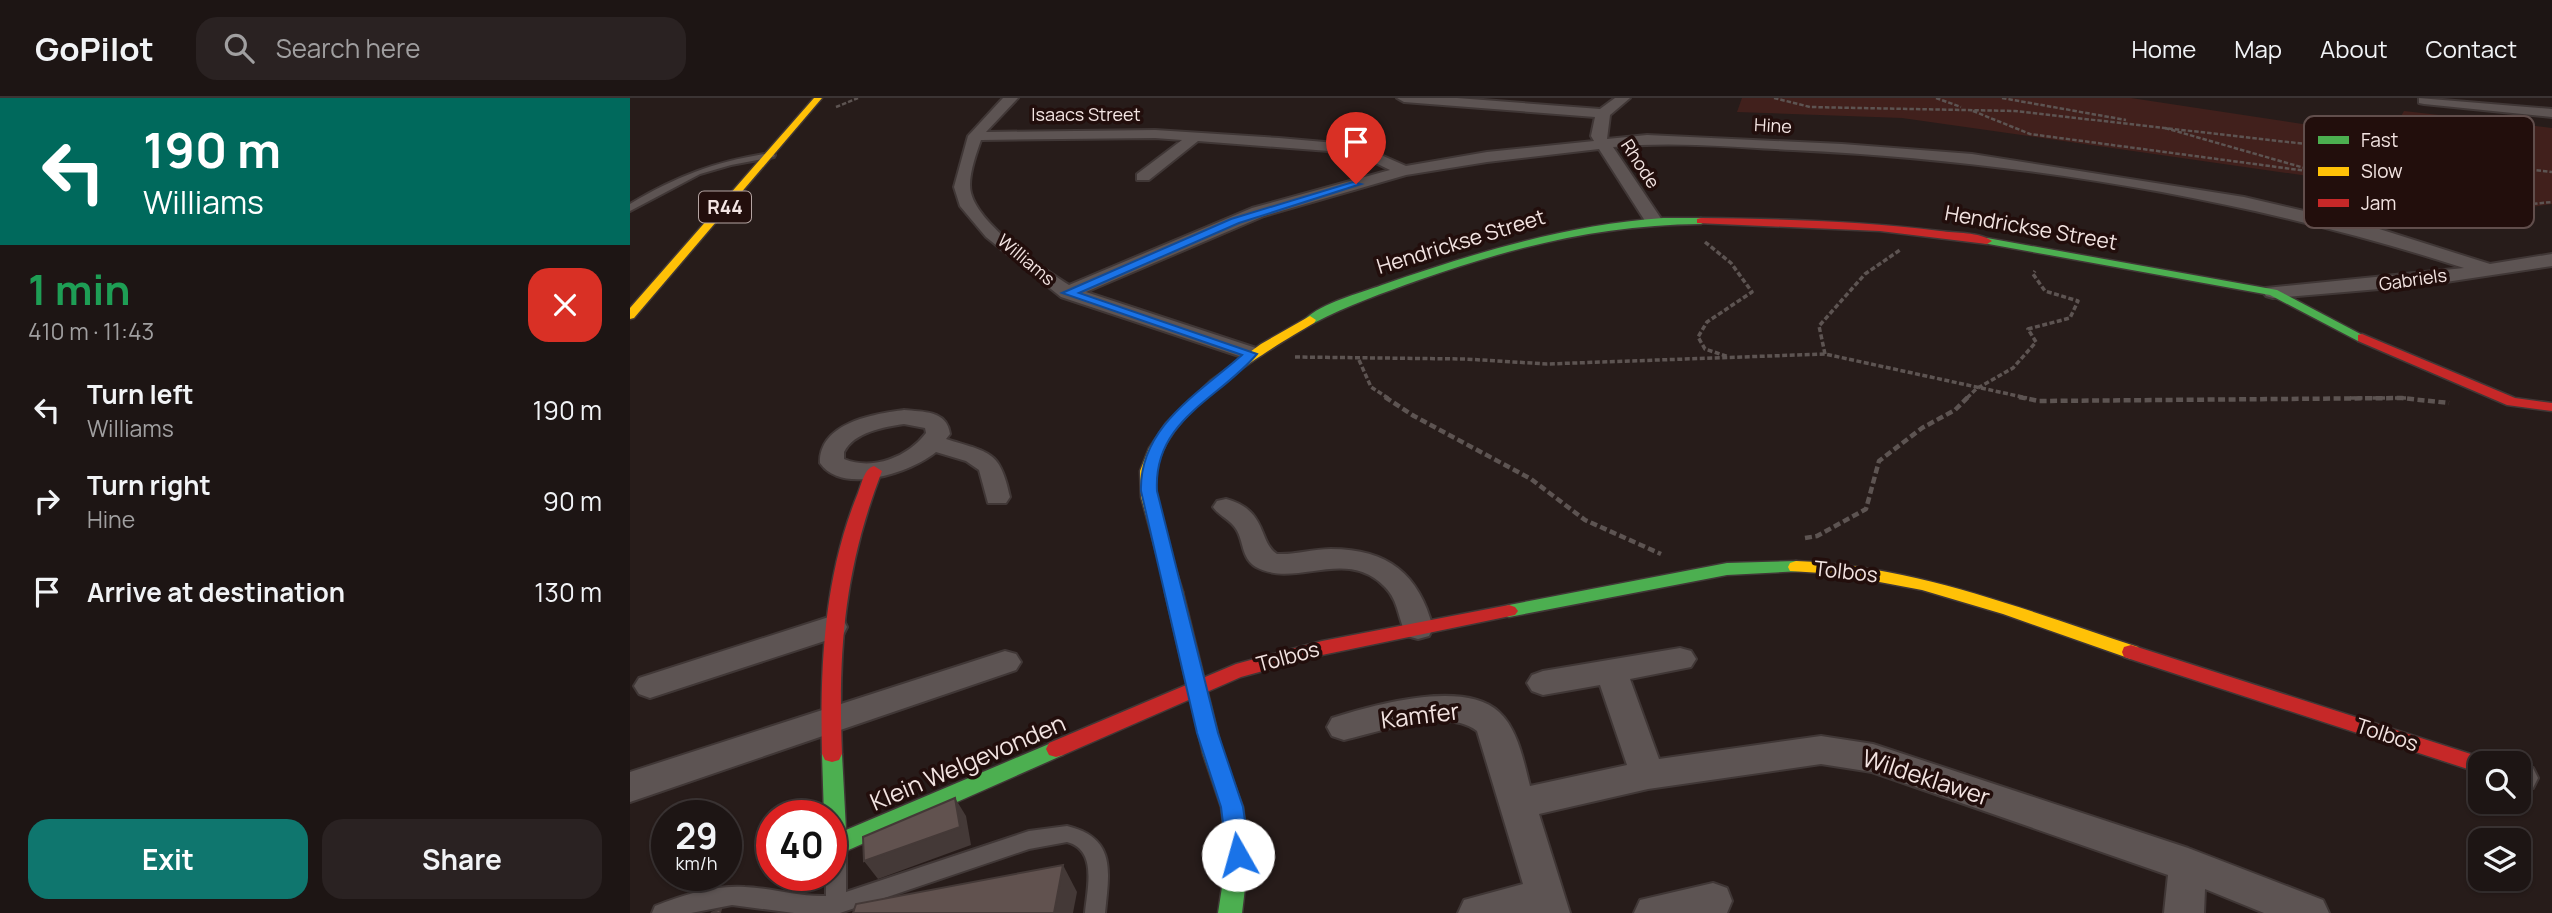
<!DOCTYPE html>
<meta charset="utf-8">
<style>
:root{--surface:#1d1514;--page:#2a2222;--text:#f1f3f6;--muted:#a09fa0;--line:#3b3434;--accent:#0f766e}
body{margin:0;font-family:Manrope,sans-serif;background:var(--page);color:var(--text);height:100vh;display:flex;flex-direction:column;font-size:26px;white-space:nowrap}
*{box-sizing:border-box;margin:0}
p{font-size:23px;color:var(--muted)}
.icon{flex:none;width:38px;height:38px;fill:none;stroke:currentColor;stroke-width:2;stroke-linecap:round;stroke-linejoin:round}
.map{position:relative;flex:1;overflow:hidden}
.sheet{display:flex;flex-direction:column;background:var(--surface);width:630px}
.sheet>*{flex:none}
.banner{background:#00695c;color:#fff;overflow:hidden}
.buttons{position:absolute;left:1838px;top:653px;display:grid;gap:14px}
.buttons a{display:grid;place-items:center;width:63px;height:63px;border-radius:14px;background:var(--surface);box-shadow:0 2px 5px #0004,0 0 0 2px var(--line);font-size:35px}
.speed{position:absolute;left:21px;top:702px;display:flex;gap:14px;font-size:35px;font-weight:700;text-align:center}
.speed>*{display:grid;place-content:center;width:91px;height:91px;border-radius:50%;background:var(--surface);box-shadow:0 2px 5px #0004,0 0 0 2px var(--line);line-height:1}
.speed small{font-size:18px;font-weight:400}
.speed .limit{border:10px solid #d22;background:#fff;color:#111}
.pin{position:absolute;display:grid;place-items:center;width:60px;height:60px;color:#fff;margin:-72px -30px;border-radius:50% 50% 50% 0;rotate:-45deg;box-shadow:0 0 7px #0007}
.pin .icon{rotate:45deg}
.me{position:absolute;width:77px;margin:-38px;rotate:353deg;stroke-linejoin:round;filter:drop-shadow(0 0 5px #0008)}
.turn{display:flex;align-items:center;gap:24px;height:147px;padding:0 28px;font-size:32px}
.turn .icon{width:91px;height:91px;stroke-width:2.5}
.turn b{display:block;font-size:49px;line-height:60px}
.round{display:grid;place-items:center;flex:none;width:74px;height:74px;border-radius:21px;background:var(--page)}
.head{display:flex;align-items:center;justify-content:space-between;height:119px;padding:0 28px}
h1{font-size:42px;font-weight:700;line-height:52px;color:#1e9e55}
.primary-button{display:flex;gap:14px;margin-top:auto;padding:14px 28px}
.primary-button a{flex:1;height:80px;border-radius:21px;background:var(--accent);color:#fff;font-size:28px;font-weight:700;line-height:80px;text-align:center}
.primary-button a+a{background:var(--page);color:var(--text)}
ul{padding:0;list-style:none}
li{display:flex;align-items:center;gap:21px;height:91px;padding:0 28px}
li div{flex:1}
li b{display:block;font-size:26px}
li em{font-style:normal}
header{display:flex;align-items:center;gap:42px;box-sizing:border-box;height:98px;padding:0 35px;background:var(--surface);border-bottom:2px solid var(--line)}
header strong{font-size:33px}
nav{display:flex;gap:38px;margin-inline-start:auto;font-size:24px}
.search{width:490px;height:63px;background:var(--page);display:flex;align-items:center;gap:18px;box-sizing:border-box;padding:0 24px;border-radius:21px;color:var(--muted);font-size:26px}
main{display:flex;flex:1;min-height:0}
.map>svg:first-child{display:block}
</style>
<header>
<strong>GoPilot</strong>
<div class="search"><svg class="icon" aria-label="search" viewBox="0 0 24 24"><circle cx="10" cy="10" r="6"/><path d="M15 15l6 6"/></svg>Search here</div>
<nav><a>Home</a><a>Map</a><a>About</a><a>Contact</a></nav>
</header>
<main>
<section class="sheet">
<div class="banner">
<div class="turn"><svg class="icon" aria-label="left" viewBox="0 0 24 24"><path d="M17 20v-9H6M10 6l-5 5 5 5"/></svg><div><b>190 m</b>Williams</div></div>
</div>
<div class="head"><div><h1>1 min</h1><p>410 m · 11:43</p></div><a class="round" style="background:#d93025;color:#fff"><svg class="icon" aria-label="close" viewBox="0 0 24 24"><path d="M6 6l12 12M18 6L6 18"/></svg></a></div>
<ul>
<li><svg class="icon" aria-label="left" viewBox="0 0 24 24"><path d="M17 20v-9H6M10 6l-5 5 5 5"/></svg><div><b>Turn left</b><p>Williams</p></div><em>190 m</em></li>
<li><svg class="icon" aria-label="right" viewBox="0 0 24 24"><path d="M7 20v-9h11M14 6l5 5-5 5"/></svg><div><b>Turn right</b><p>Hine</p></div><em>90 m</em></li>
<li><svg class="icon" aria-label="arrive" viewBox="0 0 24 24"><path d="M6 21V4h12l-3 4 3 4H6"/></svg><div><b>Arrive at destination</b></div><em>130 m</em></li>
</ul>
<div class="primary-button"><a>Exit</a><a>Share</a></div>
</section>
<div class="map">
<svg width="1922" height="815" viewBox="0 0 1922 815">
<rect width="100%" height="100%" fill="#271c1a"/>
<polygon fill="#41201c" points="1112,0 1501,0 1759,39 1774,13 1922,30 1922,106 1847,117 1678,78 1272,20 1107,14"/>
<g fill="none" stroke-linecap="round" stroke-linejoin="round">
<defs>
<g id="lane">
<path d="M141,55L145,57L144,59L101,67L70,76L0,113V106C47,78 87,63 141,55Z"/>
<path d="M437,728C487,740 479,774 475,815H455C457,791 468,752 437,744L399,751L210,815H164L102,807L61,815H22L25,808C53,797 84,787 115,789C142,790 168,799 196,798V777H201V745L206,743L213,746L216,752V794L399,733Z"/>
</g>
<g id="street">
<path d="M373,0H388L356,34L525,32L649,40L728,47L776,68L857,54L964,43L961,38L965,19L774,4L767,0H827L970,11L985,0H1000L980,17L977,41L1017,37L1212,46L1342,56L1614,99L1743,129L1860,166L1922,156V168L1796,187L1643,200L1636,198L1633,194L1636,190L1834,170C1618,100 1389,63 1163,52C1103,49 1042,43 983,49L1032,122L1029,126H1017L969,51L857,64L776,77L634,118L456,194L629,251L632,256L621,262L431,199L356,139L330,108L324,89L338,38ZM525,40L552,42L507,76V82H519L568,43L725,55L760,72L622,110L439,187C412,170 349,127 341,95C337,81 346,56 351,42Z"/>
<polygon points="1789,0 1922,11 1922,19 1794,6 1789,5"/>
<path d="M274,312C293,314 317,312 320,336L316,341C360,355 370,352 380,399L376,405H358L349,372L336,363L306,354C282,374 212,398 190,365C189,325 243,316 274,312ZM274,326L295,330L296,335C278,359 243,373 214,361V354C224,334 254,329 274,326Z"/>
<path d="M596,401C638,412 628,444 647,456C665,457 683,451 701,451C758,451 789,476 803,530L799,538L788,541L777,538C768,522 769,503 755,489C716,448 666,491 626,469C611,460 614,443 606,431C601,422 589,418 583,409L587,403Z"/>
<polygon points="202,518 213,521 217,529 213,537 20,600 9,596 4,588 9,580"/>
<path d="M1050,550L1061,553L1066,561L1061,569L1000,581L1029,661L1191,638L1243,646L1558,750L1693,802L1699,815H1634L1575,791L1574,815H1534L1538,777L1242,674L1191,666L1018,691L909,716L940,815H828L834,802L893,786L847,633C816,609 750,634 714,642L702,638L697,629L702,620C743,607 834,581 869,614C888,631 894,665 900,688L997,667L970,587L913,597L902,593L897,585L902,577L913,573Z"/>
<polygon points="375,553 386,556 391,564 386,572 0,704 0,674"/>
<polygon points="1887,665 1888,665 1903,670 1908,680 1903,690 1888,693"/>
<polygon points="1083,785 1097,790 1102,803 1097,815 1004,815 1010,802"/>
</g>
<g id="fast">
<path d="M1033,120H1071L1076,123L1071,126C970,127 883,149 789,182C753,195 718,207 684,225H676L674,222C693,204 728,196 752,187C844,155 935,127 1033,120Z"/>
<polygon points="1357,140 1647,192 1738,240 1736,243 1728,243 1640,197 1353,145 1353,141"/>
<polygon points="1166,463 1172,465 1174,469 1172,473 1097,477 879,519 873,517 870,513 873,509 879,507 1097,465"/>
<polygon points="544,488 550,490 553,494 593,656 613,709 619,757 612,815 588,815 597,757 591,709 573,656 535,494 538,490"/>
<polygon points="426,643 433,645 436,651 433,657 214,754 206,757 201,755 201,718 194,718 192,656 195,650 202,648 209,650 212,656 216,732"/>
</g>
<g id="slow">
<polygon points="184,0 192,0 4,220 0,221 0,210"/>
<path d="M680,218L686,222L684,225C636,253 533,314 526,375C521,410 543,460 553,494L550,498H538L511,399L510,373L519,350L536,325L580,283L631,246Z"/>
<path d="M1166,463C1286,468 1395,512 1508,549L1510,554L1508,559L1501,561L1373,516L1292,492L1207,476L1160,473L1158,469L1160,465Z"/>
</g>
<g id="jam">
<path d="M1071,120C1151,121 1230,123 1310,133C1325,135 1350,134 1362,143L1357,146L1250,133L1067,125V121Z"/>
<polygon points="1732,236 1885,300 1922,305 1922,313 1877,307 1728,243 1728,237"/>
<path d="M244,368L252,373C214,471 208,552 212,656L209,662L202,664L195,662L192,656C190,567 194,478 228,395C232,385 234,371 244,368Z"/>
<polygon points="879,507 885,509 888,513 885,517 692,557 611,579 433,657 426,659 419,657 416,651 419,645 606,566 692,543"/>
<polygon points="1501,547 1850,659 1857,661 1859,665 1850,665 1850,675 1494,559 1492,554 1494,549"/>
</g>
</defs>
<use href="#lane" stroke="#403736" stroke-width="4"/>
<use href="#street" stroke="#403736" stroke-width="4"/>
<use href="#fast" stroke="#403736" stroke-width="3"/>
<use href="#slow" stroke="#403736" stroke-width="3"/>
<use href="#jam" stroke="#403736" stroke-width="3"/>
<g stroke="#5d5452" stroke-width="2.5" stroke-dasharray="4.5 2" stroke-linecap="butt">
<polyline points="1144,0 1180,9 1385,13 1922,74"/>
<polyline points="1306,0 1331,9"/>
<polyline points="1372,0 1496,22"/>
<polyline points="206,9 228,0"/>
<polyline points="1343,13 1400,36 1692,75 1840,112 1922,104"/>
<polyline points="1535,30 1678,71"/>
</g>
<g stroke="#5d5452" stroke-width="3.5" stroke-dasharray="5 2.5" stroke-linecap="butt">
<polyline points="1075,144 1101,165 1122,194 1077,224 1068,239 1075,251 1099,259"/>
<polyline points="1195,256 1189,228 1235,176 1270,152"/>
<polyline points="665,259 835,261 917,266 1195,256 1397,300"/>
<polyline points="729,262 741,289 758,300"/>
<polyline points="1337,300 1346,291 1383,270 1406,244 1398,231 1440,220 1448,203 1415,193 1403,176 1405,173"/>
<polyline points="1720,300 1776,300"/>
</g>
<g stroke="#5d5452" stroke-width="4.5" stroke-dasharray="7 3.5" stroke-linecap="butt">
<polyline points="755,299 784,318 901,381 955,422 1031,456"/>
<polyline points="1389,299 1409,303 1772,300 1819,305"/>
<polyline points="1175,440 1187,438 1236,411 1249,363 1292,330 1325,312 1338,299"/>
</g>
<use href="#lane" fill="#5d5453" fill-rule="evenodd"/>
<use href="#street" fill="#5d5453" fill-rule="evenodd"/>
<use href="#fast" fill="#4caf50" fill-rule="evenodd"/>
<use href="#slow" fill="#ffc107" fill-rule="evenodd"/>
<use href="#jam" fill="#c62828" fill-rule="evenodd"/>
</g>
<g fill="#443937">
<polygon points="325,700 336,718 341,747 248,781 234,763"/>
<polygon points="433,767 447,794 443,815 424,815"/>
</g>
<g fill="#61524f" stroke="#443937" stroke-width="2">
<polygon points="325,700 330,729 234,763 233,739"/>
<polygon points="433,767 424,815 223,815 226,806"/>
<polygon points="91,811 90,815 81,815"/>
</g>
<path fill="#1a73e8" stroke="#114b97" stroke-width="2" d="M723,84L731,86L609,125L449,195L627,256C588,302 523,322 527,393L588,635L613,709L620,757L616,764L608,767L600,764L597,757L591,709L567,635L511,393C509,329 569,295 612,257L432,195L601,121Z"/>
<g text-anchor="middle" stroke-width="7" stroke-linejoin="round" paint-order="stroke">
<g font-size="18" fill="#f3e4e2" stroke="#220e0c">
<text x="456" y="23">Isaacs Street</text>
<text transform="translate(1143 28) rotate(3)" y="6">Hine</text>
<text transform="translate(1010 66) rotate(57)" y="6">Rhode</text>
<text transform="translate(396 162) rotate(40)" y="6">Williams</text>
<text transform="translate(1783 182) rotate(-8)" y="6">Gabriels</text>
</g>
<rect fill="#220e0c" stroke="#b4a4a2" stroke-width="2" x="69" y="93.5" width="52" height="31" rx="5"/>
<g font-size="19" font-weight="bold" fill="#f3e4e2">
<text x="95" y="116">R44</text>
</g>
<g font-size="21" fill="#f3e4e2" stroke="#220e0c">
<text transform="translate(1401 130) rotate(10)" y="7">Hendrickse Street</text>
<text transform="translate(831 144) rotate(-17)" y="7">Hendrickse Street</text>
<text transform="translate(1216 474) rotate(6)" y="7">Tolbos</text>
<text transform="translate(658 559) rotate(-15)" y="7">Tolbos</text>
<text transform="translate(1757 637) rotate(18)" y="7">Tolbos</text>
</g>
<g font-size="24" fill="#f3e4e2" stroke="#220e0c">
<text transform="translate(790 618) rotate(-7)" y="8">Kamfer</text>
<text transform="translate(338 665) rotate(-23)" y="8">Klein Welgevonden</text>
<text transform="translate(1296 680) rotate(18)" y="8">Wildeklawer</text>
</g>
</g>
<rect x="1674" y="18" width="230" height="112" rx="10" fill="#220e0c" stroke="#614e4c" stroke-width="2"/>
<rect x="1688" y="38" width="31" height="8" fill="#4caf50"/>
<rect x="1688" y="69" width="31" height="9" fill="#ffc107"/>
<rect x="1688" y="101" width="31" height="8" fill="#c62828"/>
<g font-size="19" fill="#f3e4e2">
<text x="1731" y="49">Fast</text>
<text x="1731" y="80">Slow</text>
<text x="1731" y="112">Jam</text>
</g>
</svg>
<div class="buttons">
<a><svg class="icon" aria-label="search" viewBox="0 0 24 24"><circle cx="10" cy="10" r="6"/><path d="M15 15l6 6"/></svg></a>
<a><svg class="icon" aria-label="layers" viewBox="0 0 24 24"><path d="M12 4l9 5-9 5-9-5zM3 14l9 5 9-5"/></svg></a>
</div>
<div class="speed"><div>29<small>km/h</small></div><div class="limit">40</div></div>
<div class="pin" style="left:726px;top:86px;background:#d93025"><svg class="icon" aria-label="arrive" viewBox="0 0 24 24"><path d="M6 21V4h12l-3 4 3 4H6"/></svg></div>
<svg class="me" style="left:608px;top:757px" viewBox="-20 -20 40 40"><circle r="19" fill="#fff"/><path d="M0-13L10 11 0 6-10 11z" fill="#1a73e8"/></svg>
</div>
</main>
